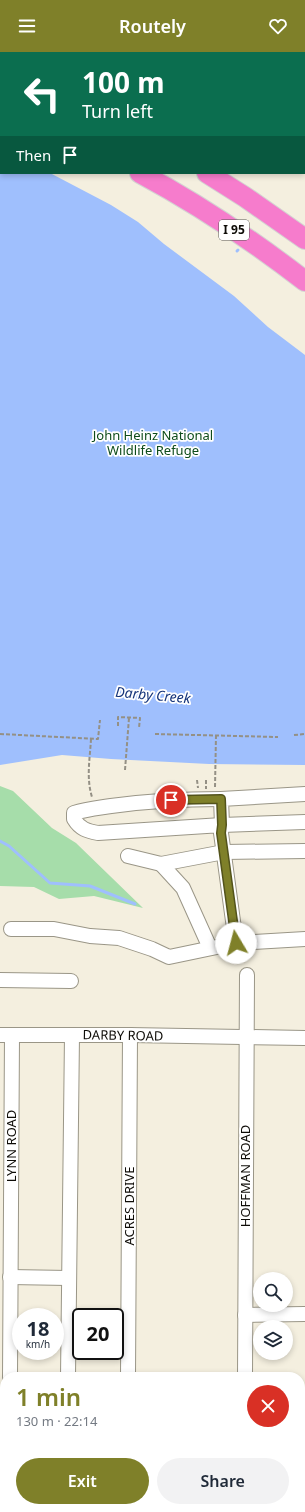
<!DOCTYPE html>
<meta charset="utf-8">
<style>
:root{--surface:#fff;--page:#f2f2f3;--text:#1f2937;--muted:#747a83;--accent:#7f8029}
body{margin:0;font-family:"Noto Sans",sans-serif;background:var(--page);color:var(--text);height:100vh;display:flex;flex-direction:column;font-size:15px;white-space:nowrap}
*{box-sizing:border-box;margin:0}
p{font-size:13px;color:var(--muted)}
.icon{flex:none;width:22px;height:22px;fill:none;stroke:currentColor;stroke-width:2;stroke-linecap:round;stroke-linejoin:round}
.map{position:relative;flex:1;overflow:hidden}
.panel{position:absolute;left:0px;top:1320px;width:305px;height:140px;display:flex;flex-direction:column;background:var(--surface);border-radius:16px 16px 0 0;box-shadow:0 2px 6px #0003}
.panel>*{flex:none}
.guide{position:absolute;left:0px;top:0px;width:305px;height:122px;box-shadow:0 2px 6px #0003;background:#0b6e4f;color:#fff;overflow:hidden}
.tools{position:absolute;left:253px;top:1220px;display:grid;gap:8px}
.tools a{display:grid;place-items:center;width:40px;height:40px;border-radius:50%;background:var(--surface);box-shadow:0 2px 6px #0003;font-size:20px}
.speed{position:absolute;left:12px;top:1256px;display:flex;gap:8px;font-size:20px;font-weight:700;text-align:center}
.speed>*{display:grid;place-content:center;width:52px;height:52px;border-radius:50%;background:var(--surface);box-shadow:0 2px 6px #0003;line-height:1}
.speed small{font-size:10px;font-weight:400}
.speed .limit{border:2px solid #111;border-radius:6px;background:#fff;color:#111}
.pin{position:absolute;display:grid;place-items:center;width:34px;height:34px;color:#fff;margin:-17px;border:2px solid #fff;border-radius:50%;box-shadow:0 1px 4px #0007}
.me{position:absolute;width:44px;margin:-22px;rotate:352deg;stroke-linejoin:round;filter:drop-shadow(0 0 3px #0008)}
.turn{display:flex;align-items:center;gap:14px;height:84px;padding:0 16px;font-size:18px}
.turn .icon{width:52px;height:52px;stroke-width:2.5}
.turn b{display:block;font-size:28px;line-height:34px}
.then{display:flex;align-items:center;height:38px;padding:0 16px;background:#0003;gap:8px;font-size:15px}
.round{display:grid;place-items:center;flex:none;width:42px;height:42px;border-radius:21px;background:var(--page)}
.overview{display:flex;align-items:center;justify-content:space-between;height:68px;padding:0 16px}
h1{font-size:24px;font-weight:600;line-height:30px;color:var(--accent)}
.button{display:flex;gap:8px;margin-top:auto;padding:8px 16px}
.button a{flex:1;height:46px;border-radius:24px;background:var(--accent);color:#fff;font-size:16px;font-weight:600;line-height:46px;text-align:center}
.button a+a{background:var(--page);color:var(--text)}
header{display:flex;justify-content:space-between;align-items:center;height:52px;padding:0 16px;background:var(--accent);color:#fff;font-size:18px;font-weight:600}
.map>svg:first-child{display:block}
</style>
<header><svg class="icon" aria-label="menu" viewBox="0 0 24 24"><path d="M4 6h16M4 12h16M4 18h16"/></svg>Routely<svg class="icon" aria-label="heart" viewBox="0 0 24 24"><path d="M12 20l-8-8c-3-5 5-10 8-4 3-6 11-1 8 4z"/></svg></header>
<div class="map">
<svg width="305" height="1460" viewBox="0 0 305 1460">
<rect width="100%" height="100%" fill="#f4efdf"/>
<g fill="#a6ddaa">
<polygon points="0,734 13,739 52,776 76,791 143,856 94,844 59,847 34,835 0,834"/>
<polygon points="300,1446 305,1446 305,1460 281,1460 281,1455 300,1455"/>
</g>
<polygon fill="#9fbffd" points="0,99 1,121 50,121 111,153 138,170 164,192 234,244 268,275 305,303 305,713 209,712 111,707 62,703 0,713"/>
<g fill="none" stroke-linecap="round" stroke-linejoin="round">
<g stroke="#9fbffd" stroke-width="3">
<polyline points="237,199 238,198"/>
<polyline points="0,789 9,794 50,831 90,834 135,852"/>
</g>
<defs>
<g id="minor">
<polyline points="178,0 179,1"/>
<polyline points="231,0 233,1"/>
<polyline points="283,0 284,1"/>
<polyline points="211,1 211,0"/>
<polyline points="304,13 305,14"/>
<polyline points="304,46 305,46"/>
<polyline points="304,80 305,81"/>
<polyline points="305,742 221,747 222,773 305,770"/>
<path d="M221,747C184,747 147,749 111,754C98,756 86,757 74,761V767C80,777 87,779 98,781L222,773L221,781L236,891L305,887"/>
<polyline points="128,804 161,812 224,800 305,799"/>
<polyline points="161,812 183,836 210,896"/>
<polyline points="11,877 54,877 90,884 119,886 152,897 169,905 236,891"/>
<polyline points="0,928 71,929"/>
<polyline points="0,983 130,983 305,986"/>
<polyline points="10,1225 68,1226"/>
<polyline points="245,1263 305,1262"/>
<polyline points="10,1325 12,983"/>
<polyline points="68,1325 72,983"/>
<polyline points="128,1325 130,983"/>
<polyline points="245,1325 247,923"/>
<polyline points="0,1394 5,1395"/>
<polyline points="21,1455 25,1460"/>
<polyline points="118,1460 120,1455"/>
<polyline points="243,1460 243,1455"/>
</g>
<g id="highway">
<polyline points="0,10 1,11"/>
<polyline points="0,54 1,55"/>
<path d="M140,121C198,152 253,189 305,229"/>
<polyline points="207,121 245,145 305,187"/>
</g>
</defs>
<use href="#minor" stroke="#9a9687" stroke-width="16"/>
<use href="#highway" stroke="#d4d3d2" stroke-width="22"/>
<g stroke="#949085" stroke-width="2" stroke-dasharray="4 2" stroke-linecap="butt">
<polyline points="118,674 118,665 140,666 139,676"/>
<polyline points="0,682 98,687 100,668"/>
<polyline points="155,682 278,685"/>
<polyline points="294,683 305,682"/>
<path d="M91,687C90,706 86,726 92,745"/>
<polyline points="125,718 129,666"/>
<polyline points="197,728 198,736"/>
<polyline points="206,728 206,737"/>
<polyline points="215,735 216,683"/>
</g>
<use href="#minor" stroke="#fff" stroke-width="14"/>
<use href="#highway" stroke="#f67ccc" stroke-width="20"/>
</g>
<g fill="none" stroke-linecap="round" stroke-linejoin="round">
<defs>
<polyline id="route" points="171,748 221,747 222,773 221,781 236,891"/>
</defs>
<use href="#route" stroke="#53531b" stroke-width="10"/>
<use href="#route" stroke="#7f8029" stroke-width="7"/>
</g>
<g text-anchor="middle" stroke-width="3.5" stroke-linejoin="round" paint-order="stroke">
<rect fill="#fff" stroke="#565551" stroke-width="1" x="219" y="168" width="30" height="20" rx="3"/>
<g font-size="12" font-weight="bold" fill="#0e0c07">
<text x="234" y="182">I 95</text>
</g>
<g font-size="13" fill="#0e4c1b" stroke="#fff">
<text x="153" y="388">John Heinz National<tspan x="153" dy="15">Wildlife Refuge</tspan></text>
</g>
<g font-size="13" fill="#0e0c07" stroke="#fff">
<text transform="translate(123 983) rotate(1)" y="5">DARBY ROAD</text>
<text transform="translate(11 1094) rotate(-90)" y="5">LYNN ROAD</text>
<text transform="translate(245 1124) rotate(-90)" y="5">HOFFMAN ROAD</text>
<text transform="translate(129 1154) rotate(-90)" y="5">ACRES DRIVE</text>
</g>
<g font-size="14" font-style="italic" fill="#15347a" stroke="#fff">
<text transform="translate(153 643) rotate(5)" y="5">Darby Creek</text>
</g>
</g>
</svg>
<div class="tools">
<a><svg class="icon" aria-label="search" viewBox="0 0 24 24"><circle cx="10" cy="10" r="6"/><path d="M15 15l6 6"/></svg></a>
<a><svg class="icon" aria-label="layers" viewBox="0 0 24 24"><path d="M12 4l9 5-9 5-9-5zM3 14l9 5 9-5"/></svg></a>
</div>
<div class="speed"><div>18<small>km/h</small></div><div class="limit">20</div></div>
<div class="pin" style="left:171px;top:748px;background:#d93025"><svg class="icon" aria-label="arrive" viewBox="0 0 24 24"><path d="M6 21V4h12l-3 4 3 4H6"/></svg></div>
<svg class="me" style="left:236px;top:891px" viewBox="-20 -20 40 40"><circle r="19" fill="#fff"/><path d="M0-13L10 11 0 6-10 11z" fill="#7f8029"/></svg>
<div class="guide">
<div class="turn"><svg class="icon" aria-label="left" viewBox="0 0 24 24"><path d="M17 20v-9H6M10 6l-5 5 5 5"/></svg><div><b>100 m</b>Turn left</div></div>
<div class="then">Then<svg class="icon" aria-label="arrive" viewBox="0 0 24 24"><path d="M6 21V4h12l-3 4 3 4H6"/></svg></div>
</div>
<section class="panel">
<div class="overview"><div><h1>1 min</h1><p>130 m · 22:14</p></div><a class="round" style="background:#d93025;color:#fff"><svg class="icon" aria-label="close" viewBox="0 0 24 24"><path d="M6 6l12 12M18 6L6 18"/></svg></a></div>
<div class="button"><a>Exit</a><a>Share</a></div>
</section>
</div>
